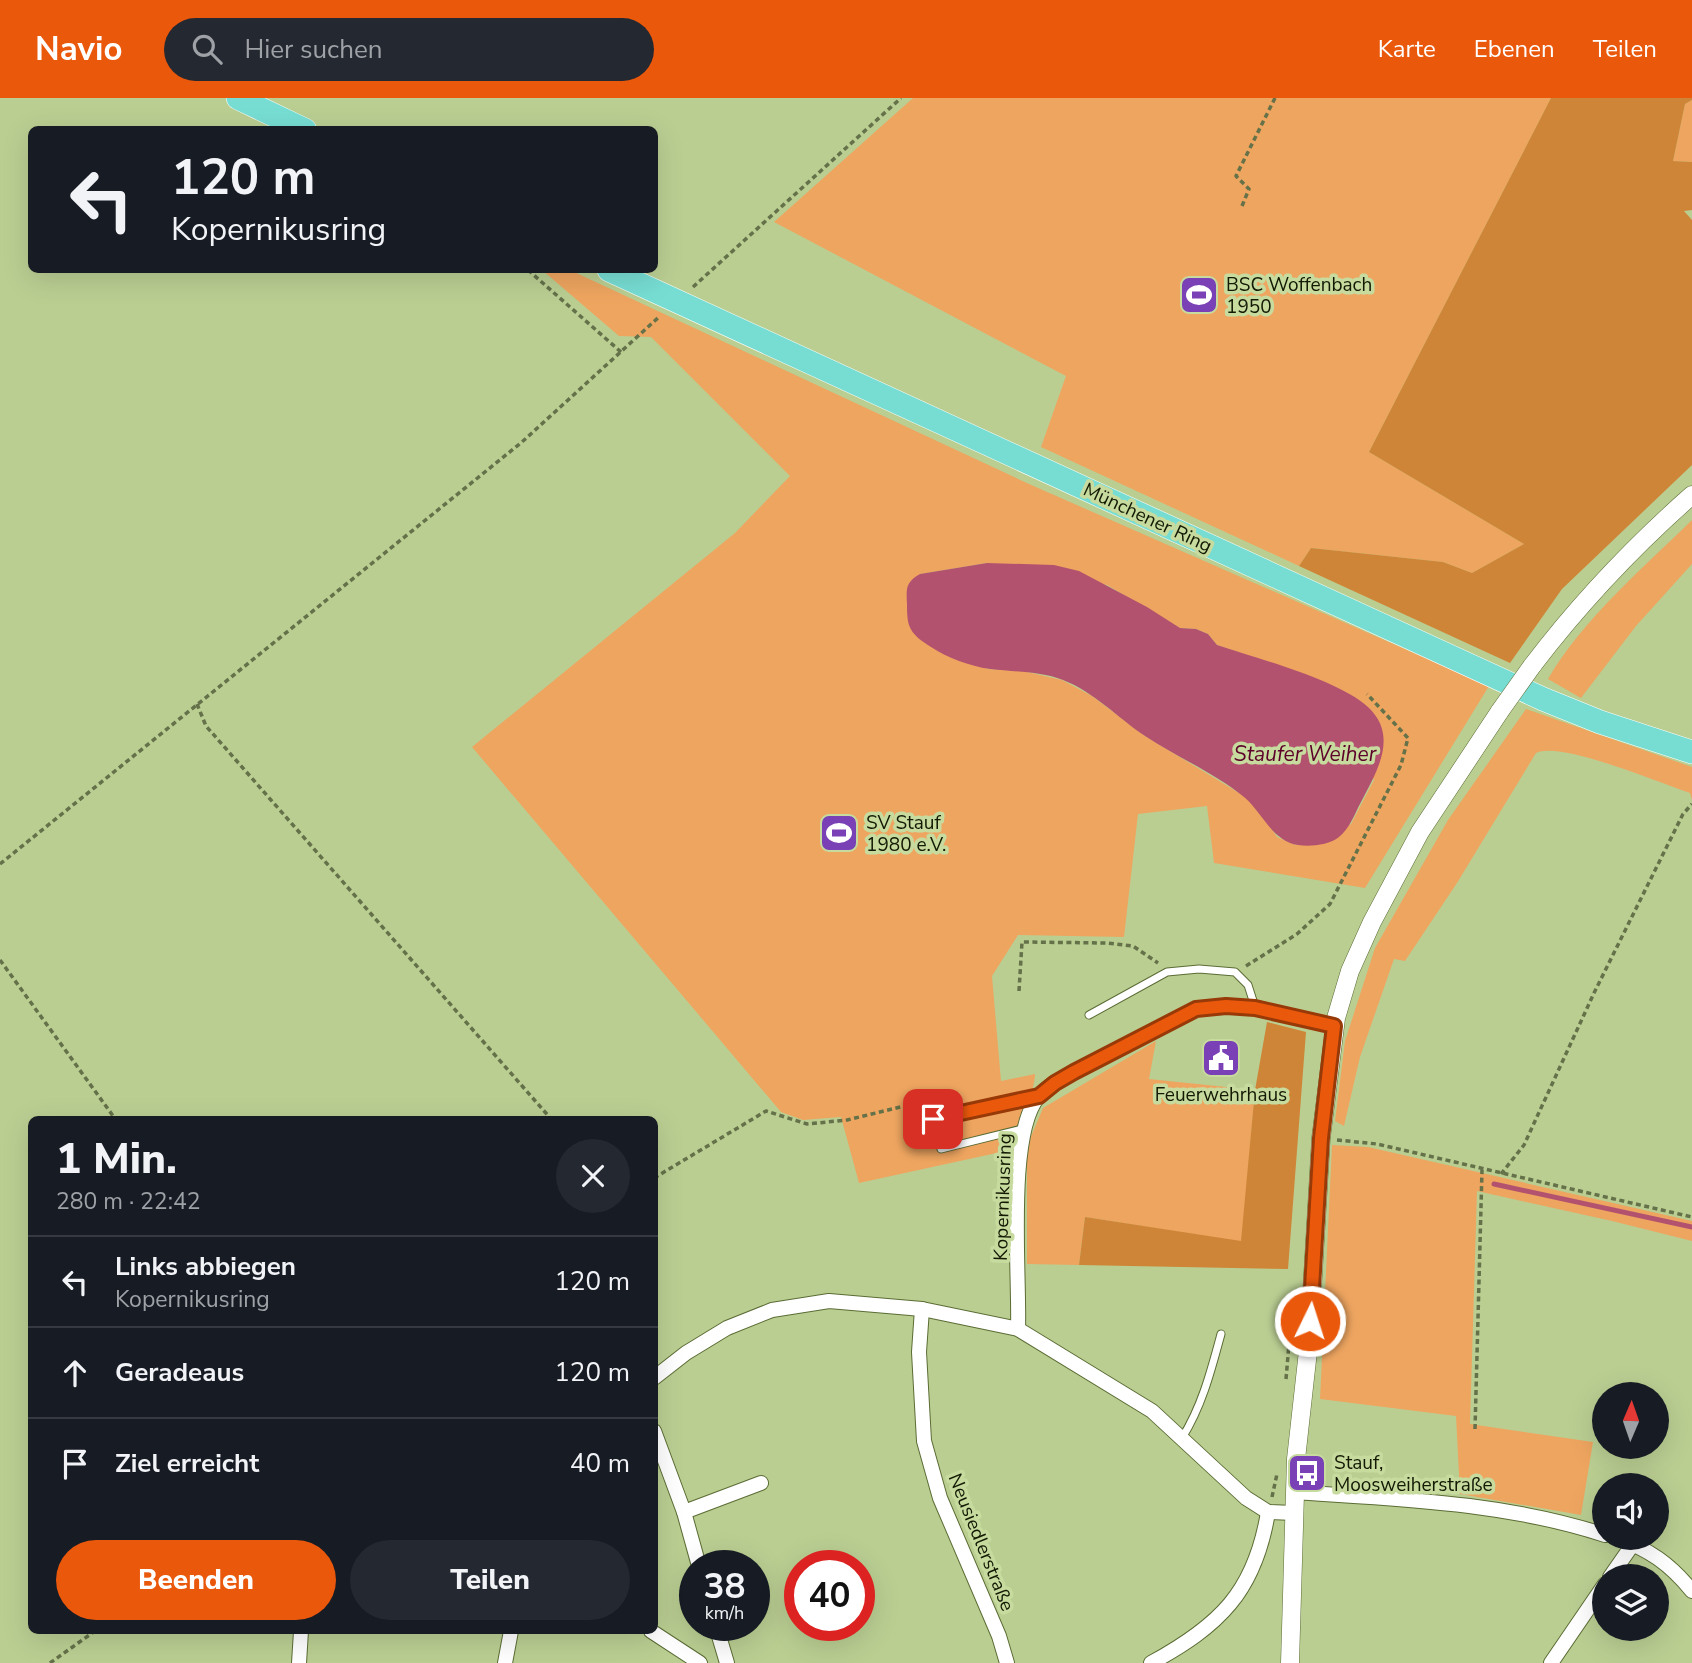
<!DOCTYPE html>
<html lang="de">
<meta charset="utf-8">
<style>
:root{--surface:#171b24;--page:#242831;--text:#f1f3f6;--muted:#9ea1a6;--line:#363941;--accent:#ea580c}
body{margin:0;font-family:"Nunito Sans",sans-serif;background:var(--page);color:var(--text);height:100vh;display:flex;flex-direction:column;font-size:26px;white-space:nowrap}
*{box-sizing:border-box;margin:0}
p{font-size:23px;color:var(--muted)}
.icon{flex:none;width:38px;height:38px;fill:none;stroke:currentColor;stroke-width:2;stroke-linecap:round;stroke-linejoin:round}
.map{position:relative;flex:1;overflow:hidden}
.sheet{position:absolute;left:28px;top:1018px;width:630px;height:518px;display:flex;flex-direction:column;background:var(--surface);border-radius:10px;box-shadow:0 7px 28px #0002}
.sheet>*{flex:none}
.hud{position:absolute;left:28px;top:28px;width:630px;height:147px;border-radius:10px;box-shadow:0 7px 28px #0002;background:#171b24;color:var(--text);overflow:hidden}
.needle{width:46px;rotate:2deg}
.tools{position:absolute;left:1592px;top:1284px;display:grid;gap:14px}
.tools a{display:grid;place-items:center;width:77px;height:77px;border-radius:50%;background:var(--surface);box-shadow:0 7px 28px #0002;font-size:35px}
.speed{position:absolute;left:679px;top:1452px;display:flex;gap:14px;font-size:35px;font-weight:700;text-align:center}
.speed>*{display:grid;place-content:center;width:91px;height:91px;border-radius:50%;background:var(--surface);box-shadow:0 7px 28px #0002;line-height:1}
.speed small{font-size:18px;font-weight:400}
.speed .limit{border:10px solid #d22;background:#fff;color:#111}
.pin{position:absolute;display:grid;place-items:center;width:60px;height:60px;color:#fff;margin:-30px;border-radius:14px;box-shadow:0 4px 10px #0006}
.me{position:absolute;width:77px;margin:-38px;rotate:4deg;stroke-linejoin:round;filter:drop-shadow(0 0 5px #0008)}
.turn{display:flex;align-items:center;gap:24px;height:147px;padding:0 28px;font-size:32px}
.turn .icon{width:91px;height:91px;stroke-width:2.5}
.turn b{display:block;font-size:49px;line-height:60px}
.round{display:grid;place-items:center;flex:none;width:74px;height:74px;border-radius:37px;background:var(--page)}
.headline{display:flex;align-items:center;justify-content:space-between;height:119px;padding:0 28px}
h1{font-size:42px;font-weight:800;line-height:52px}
.cta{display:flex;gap:14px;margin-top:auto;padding:14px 28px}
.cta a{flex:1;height:80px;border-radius:42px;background:var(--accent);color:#fff;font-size:28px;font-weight:800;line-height:80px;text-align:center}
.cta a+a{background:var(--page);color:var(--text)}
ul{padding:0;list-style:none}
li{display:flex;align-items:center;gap:21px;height:91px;padding:0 28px;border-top:2px solid var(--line)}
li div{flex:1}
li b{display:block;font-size:26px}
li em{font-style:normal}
header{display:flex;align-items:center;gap:42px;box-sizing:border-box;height:98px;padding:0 35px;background:var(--accent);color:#fff}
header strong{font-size:33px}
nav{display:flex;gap:38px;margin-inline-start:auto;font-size:24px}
.search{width:490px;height:63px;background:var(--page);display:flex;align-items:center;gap:18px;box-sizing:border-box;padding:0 24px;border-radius:38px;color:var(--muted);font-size:26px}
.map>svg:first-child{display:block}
</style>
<header>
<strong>Navio</strong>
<div class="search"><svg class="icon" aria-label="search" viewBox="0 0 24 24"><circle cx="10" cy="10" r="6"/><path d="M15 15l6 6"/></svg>Hier suchen</div>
<nav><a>Karte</a><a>Ebenen</a><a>Teilen</a></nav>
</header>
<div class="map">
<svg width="1692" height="1565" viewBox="0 0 1692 1565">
<rect width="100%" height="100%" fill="#bace92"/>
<g fill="#eea560" fill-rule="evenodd">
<polygon points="913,0 1551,0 1369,354 1524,446 1472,475 1443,464 1311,450 1299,468 1041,349 1066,278 774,124"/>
<polygon points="1692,2 1692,64 1673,63 1685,6"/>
<path d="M542,172H570L1029,386L1489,588L1365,790L1214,765L1207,708L1138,716L1124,839L1018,837L992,878L1001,983L1035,976C1034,994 1029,997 1023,1012C1017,1025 1016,1038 1015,1051L859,1085L841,1019L803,1022L781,1014L472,649L735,435L790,378L651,239L619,238ZM987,465L1107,487L1180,530L1196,531L1208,536L1217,547L1326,585L1374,682L1351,726L1315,747H1296L1277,739L1262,716L1244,698L1145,638L1092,598L1062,582L1023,573L987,571L920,476Z"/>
<path d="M1692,422V466L1636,528L1581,600L1548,581C1583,521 1642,471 1692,422Z"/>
<path d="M1526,611L1692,669V702L1690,695C1660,685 1561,643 1536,655L1457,785L1405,863L1394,861L1360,959L1344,1028L1335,1023L1345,943L1375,850L1448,722Z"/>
<polygon points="1156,943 1149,981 1255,992 1242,1144 1085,1119 1079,1167 1027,1166 1027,1048 1043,1010"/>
<polygon points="1332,1047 1368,1049 1692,1123 1692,1143 1612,1123 1477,1093 1470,1326 1593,1344 1581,1417 1460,1396 1456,1318 1320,1301"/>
</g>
<g fill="#cf8537">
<polygon points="1551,0 1692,0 1692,2 1685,6 1673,63 1692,64 1692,112 1684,113 1692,122 1692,367 1562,491 1510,565 1299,468 1311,450 1443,464 1472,475 1524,446 1369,354"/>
<polygon points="1267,924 1306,934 1288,1171 1079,1167 1085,1119 1241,1143 1255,992"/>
</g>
<path fill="#b3526f" d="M987,465L1054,467L1079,473L1147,509L1180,530L1196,531L1208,536L1217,547C1256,560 1339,582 1368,609C1399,638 1377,673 1361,704C1354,717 1350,730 1339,739C1329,747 1310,749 1298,747C1272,743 1263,715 1244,699C1216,676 1177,659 1145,638C1118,620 1094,594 1063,582C1040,573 1014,574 990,571C969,568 948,560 931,549C923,544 912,537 909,527C907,521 907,512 907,506C906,490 906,484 920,476Z"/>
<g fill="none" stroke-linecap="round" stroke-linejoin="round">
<polyline stroke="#b3526f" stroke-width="5" points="1494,1086 1692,1129"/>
<defs>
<g id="service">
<polyline points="1089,917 1167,874 1199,871 1235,874 1248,887 1255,909"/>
<polyline points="1022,1031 941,1051 933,1021 1038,998"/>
<path d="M1182,1340C1202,1308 1211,1273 1221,1236"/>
</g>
<g id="minor">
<polyline points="922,1211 919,1254 924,1343 940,1400 999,1538 1007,1565"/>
<path d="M1018,1231C1020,1178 1006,1035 1039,998C1048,987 1062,981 1074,974L1196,911L1226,908L1255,910L1334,928"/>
<polyline points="654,1280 686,1255 727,1230 772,1212 829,1203 922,1211 1018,1231 1152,1313 1246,1400 1268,1414 1294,1415"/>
<polyline points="654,1333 684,1414 699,1468"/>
<path d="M1294,1394C1398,1401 1504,1404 1605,1437"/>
<polyline points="684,1414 761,1385"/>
<path d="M1616,1440C1649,1451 1670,1466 1692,1493"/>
<polyline points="1610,1479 1633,1446"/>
<polyline points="716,1528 727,1565"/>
<polyline points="651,1533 700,1565"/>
<polyline points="299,1565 301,1533"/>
<polyline points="505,1565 511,1533"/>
<path d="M1151,1565C1219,1528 1255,1494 1268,1414"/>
<polyline points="1551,1565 1605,1486"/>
</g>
<g id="tertiary">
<path d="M1532,568C1580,505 1633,449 1692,397"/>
<polyline points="1290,1565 1296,1361 1309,1244 1321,1040 1336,920 1350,873 1372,824 1420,734 1500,613"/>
</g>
<g id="primary">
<polyline points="238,0 305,32"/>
<polyline points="609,172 1543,601 1600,624 1692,654"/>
</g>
</defs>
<use href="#service" stroke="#5b6c34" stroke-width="9"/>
<use href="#minor" stroke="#5b6c34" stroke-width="16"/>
<use href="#tertiary" stroke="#5b6c34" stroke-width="19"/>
<use href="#primary" stroke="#fff" stroke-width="24"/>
<g stroke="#647149" stroke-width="3.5" stroke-dasharray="5 3.5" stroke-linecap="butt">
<polyline points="1242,108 1249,91 1236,78 1275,0"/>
<polyline points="528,172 621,254"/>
<polyline points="693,189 901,0"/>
<polyline points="197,606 206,628 552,1022"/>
<polyline points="0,766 522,344 660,218"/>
<polyline points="0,862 116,1022"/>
<polyline points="1246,868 1297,836 1330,806 1401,667 1408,640 1367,596"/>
<polyline points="1019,893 1022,844 1107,845 1133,848 1158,865"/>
<polyline points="1337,1042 1377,1046 1692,1119"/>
<polyline points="1501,1076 1524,1047 1594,895 1683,716 1692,706"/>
<polyline points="654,1080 766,1013 807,1026 847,1022 921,1004 928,1014"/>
<polyline points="1286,1281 1291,1222"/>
<polyline points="1475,1331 1482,1072"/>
<polyline points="1272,1399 1277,1376"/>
<polyline points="50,1565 95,1533"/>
</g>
<use href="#service" stroke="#fff" stroke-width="7"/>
<use href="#minor" stroke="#fff" stroke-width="14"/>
<use href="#tertiary" stroke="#fff" stroke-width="18"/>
<use href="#primary" stroke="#77ddd3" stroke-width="23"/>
<defs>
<polyline id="tertiary-bridge" points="1500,613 1532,568"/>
</defs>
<use href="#tertiary-bridge" stroke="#5b6c34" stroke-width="19" stroke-linecap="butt"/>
<use href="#tertiary-bridge" stroke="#fff" stroke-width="18"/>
</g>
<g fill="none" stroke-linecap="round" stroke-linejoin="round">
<defs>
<polyline id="route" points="933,1021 1039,998 1055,985 1074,974 1196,911 1226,908 1255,910 1334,928 1321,1040 1310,1223"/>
</defs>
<use href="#route" stroke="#983908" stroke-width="18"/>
<use href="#route" stroke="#ea580c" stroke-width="12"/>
</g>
<defs>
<symbol id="stadium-square" viewBox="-11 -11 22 22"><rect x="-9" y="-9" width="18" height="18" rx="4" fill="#7a40b6" stroke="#c7db9f"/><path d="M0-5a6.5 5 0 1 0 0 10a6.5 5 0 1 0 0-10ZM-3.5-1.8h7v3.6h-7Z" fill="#fff"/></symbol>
<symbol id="civic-square" viewBox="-11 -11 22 22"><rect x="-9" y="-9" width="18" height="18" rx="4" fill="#7a40b6" stroke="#c7db9f"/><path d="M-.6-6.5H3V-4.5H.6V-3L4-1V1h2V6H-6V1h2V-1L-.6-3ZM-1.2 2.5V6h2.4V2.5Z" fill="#fff"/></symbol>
<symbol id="bus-square" viewBox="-11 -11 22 22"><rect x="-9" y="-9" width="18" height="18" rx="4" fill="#7a40b6" stroke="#c7db9f"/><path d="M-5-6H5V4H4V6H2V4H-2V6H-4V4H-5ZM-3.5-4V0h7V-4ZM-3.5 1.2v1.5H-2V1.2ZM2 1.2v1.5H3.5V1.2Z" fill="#fff"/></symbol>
</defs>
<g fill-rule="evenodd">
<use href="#stadium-square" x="1177" y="175" width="44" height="44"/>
<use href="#stadium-square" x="817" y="713" width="44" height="44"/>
<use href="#civic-square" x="1199" y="938" width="44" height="44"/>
<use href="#bus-square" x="1285" y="1353" width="44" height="44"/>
</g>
<g text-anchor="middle" stroke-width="7" stroke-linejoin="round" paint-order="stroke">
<g font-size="19" fill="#131903" stroke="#c7db9f" text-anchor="start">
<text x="1226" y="193">BSC Woffenbach<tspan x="1226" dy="22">1950</tspan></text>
<text x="866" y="731">SV Stauf<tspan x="866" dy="22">1980 e.V.</tspan></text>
<text x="1221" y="1003" text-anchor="middle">Feuerwehrhaus</text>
<text x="1334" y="1371">Stauf,<tspan x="1334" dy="22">Moosweiherstraße</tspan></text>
</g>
<g font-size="19" fill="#131903" stroke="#c7db9f">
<text transform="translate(1148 419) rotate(25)" y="7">Münchener Ring</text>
<text transform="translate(1002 1099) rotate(-88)" y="7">Kopernikusring</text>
<text transform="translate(982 1444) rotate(68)" y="7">Neusiedlerstraße</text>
</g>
<g font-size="21" font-style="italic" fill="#5d0029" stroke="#c7db9f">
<text x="1305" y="663">Staufer Weiher</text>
</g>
</g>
</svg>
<div class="tools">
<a><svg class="needle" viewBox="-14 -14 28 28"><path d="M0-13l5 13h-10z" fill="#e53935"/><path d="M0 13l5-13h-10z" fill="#9ea1a6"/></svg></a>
<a><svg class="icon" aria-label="sound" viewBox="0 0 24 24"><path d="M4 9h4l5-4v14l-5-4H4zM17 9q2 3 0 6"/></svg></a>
<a><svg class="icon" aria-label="layers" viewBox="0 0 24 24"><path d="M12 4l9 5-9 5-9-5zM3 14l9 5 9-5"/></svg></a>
</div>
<div class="speed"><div>38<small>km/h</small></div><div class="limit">40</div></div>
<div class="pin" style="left:933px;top:1021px;background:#d93025"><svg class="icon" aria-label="arrive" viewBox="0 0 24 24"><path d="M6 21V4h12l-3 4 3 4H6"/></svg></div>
<svg class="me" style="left:1310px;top:1223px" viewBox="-20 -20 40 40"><circle r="17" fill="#ea580c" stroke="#fff" stroke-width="3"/><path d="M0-11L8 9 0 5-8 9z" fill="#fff"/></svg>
<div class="hud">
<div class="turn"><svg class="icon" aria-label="left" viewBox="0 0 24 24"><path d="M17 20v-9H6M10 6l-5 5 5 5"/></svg><div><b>120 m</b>Kopernikusring</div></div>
</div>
<section class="sheet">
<div class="headline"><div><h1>1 Min.</h1><p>280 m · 22:42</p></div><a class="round"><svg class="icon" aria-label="close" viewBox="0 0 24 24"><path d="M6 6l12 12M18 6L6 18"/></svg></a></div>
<ul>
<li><svg class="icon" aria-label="left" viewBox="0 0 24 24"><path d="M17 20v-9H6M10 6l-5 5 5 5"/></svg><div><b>Links abbiegen</b><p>Kopernikusring</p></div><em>120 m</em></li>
<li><svg class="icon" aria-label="ahead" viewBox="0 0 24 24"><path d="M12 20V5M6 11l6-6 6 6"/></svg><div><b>Geradeaus</b></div><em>120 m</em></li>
<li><svg class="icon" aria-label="arrive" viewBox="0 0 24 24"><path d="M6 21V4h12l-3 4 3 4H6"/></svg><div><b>Ziel erreicht</b></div><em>40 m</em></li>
</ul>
<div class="cta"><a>Beenden</a><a>Teilen</a></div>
</section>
</div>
